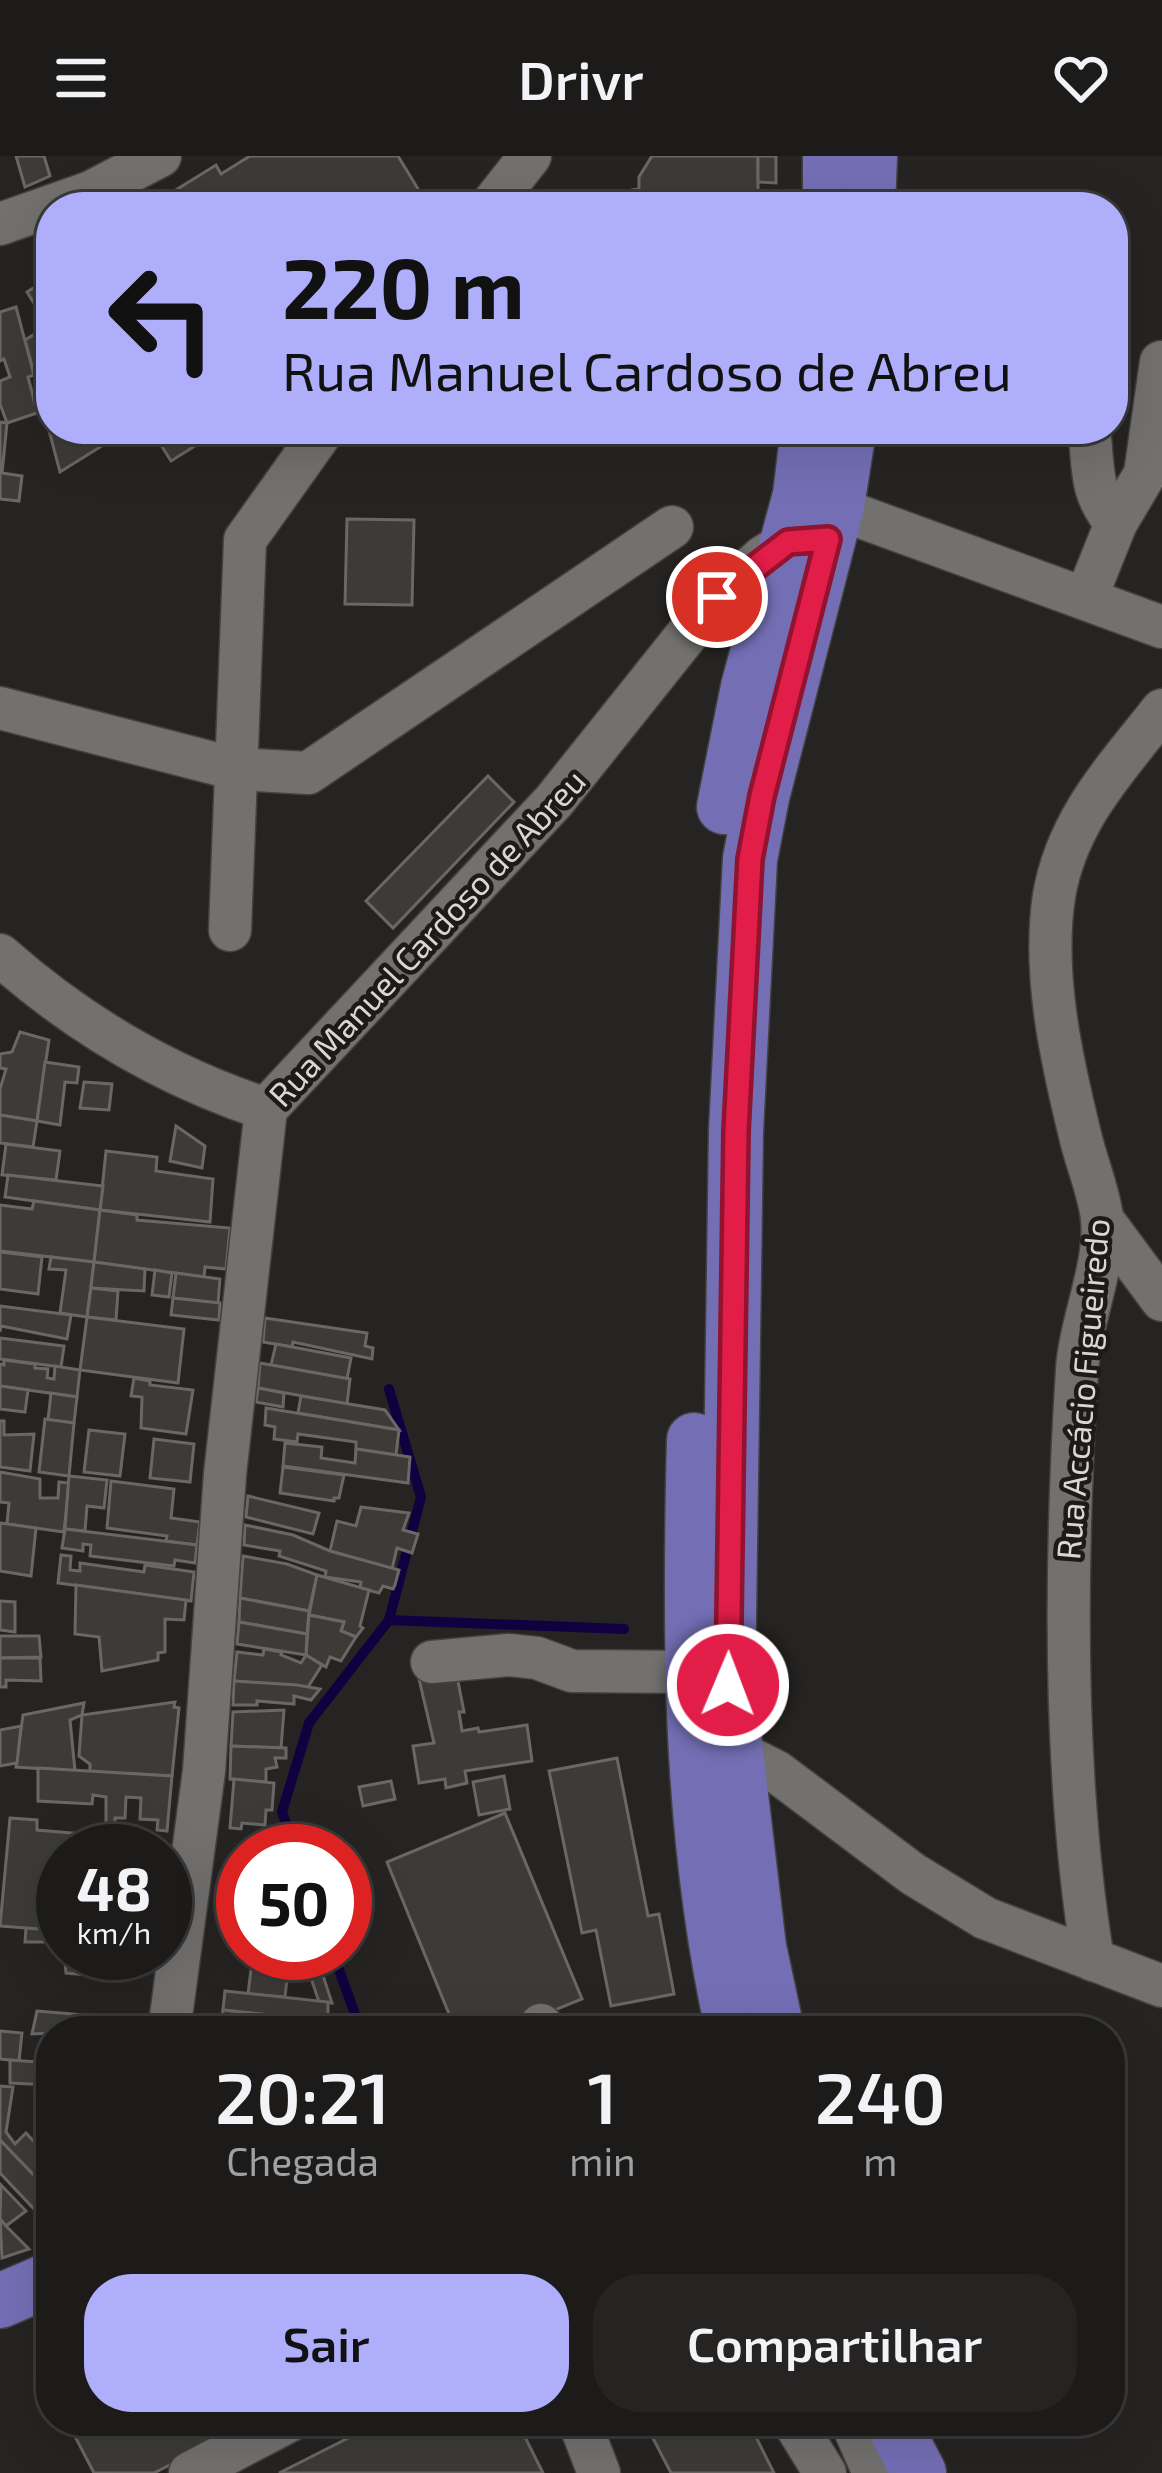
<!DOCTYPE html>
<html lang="pt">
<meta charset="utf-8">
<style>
:root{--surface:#1c1b1a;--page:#252423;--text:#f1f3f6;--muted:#a0a1a2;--line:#3a3939;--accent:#aeaefb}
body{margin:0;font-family:"Exo 2",sans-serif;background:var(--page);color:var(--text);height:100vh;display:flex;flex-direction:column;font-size:45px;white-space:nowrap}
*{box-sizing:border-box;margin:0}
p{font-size:39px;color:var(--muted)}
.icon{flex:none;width:66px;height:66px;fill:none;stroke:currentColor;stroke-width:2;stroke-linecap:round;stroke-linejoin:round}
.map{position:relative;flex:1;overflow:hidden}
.sheet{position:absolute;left:36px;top:1860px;width:1089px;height:420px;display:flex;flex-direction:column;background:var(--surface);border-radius:48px;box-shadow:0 12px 48px #0002,0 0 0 3px var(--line)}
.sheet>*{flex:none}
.hud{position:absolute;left:36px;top:36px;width:1092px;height:252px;border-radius:48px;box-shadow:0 12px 48px #0002,0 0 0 3px var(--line);background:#aeaefb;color:#111;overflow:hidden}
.speed{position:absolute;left:36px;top:1668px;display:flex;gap:24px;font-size:60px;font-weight:700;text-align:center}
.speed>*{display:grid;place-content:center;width:156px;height:156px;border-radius:50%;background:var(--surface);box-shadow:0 12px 48px #0002,0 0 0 3px var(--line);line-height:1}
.speed small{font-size:30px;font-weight:400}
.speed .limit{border:18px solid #d22;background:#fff;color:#111}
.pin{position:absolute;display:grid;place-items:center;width:102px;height:102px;color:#fff;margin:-51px;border:6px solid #fff;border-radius:50%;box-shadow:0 3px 12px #0007}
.me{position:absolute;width:132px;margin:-66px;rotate:1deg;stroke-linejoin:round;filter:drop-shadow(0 0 9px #0008)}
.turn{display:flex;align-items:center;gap:42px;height:252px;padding:0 48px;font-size:54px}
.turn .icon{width:156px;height:156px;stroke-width:2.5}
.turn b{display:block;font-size:84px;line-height:102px}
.eta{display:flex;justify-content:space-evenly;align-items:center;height:204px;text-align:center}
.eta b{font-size:72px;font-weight:600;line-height:84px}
.cta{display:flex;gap:24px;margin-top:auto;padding:24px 48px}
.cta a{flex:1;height:138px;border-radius:48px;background:var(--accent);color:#111;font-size:48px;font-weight:600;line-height:138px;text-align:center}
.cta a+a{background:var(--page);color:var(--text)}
header{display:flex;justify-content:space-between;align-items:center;height:156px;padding:0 48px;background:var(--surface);font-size:54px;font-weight:600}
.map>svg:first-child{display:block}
</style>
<header><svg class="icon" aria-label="menu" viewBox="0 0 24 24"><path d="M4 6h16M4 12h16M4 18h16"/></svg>Drivr<svg class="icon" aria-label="heart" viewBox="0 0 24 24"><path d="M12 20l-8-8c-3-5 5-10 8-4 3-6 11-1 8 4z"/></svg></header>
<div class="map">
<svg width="1162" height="2317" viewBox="0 0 1162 2317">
<rect width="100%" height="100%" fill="#262422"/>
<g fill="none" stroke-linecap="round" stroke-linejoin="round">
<g stroke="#110040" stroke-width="10">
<polyline points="389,1464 421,1341 389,1233"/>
<polyline points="296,1695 282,1656 309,1567 389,1464 624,1473"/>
<polyline points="333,1797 361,1875"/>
</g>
</g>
<g fill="#3c3b38" stroke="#6a6866" stroke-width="3">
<polygon points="16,0 44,0 50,20 25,31"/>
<polygon points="250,0 398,0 429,51 164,51 168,49 163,42 216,9 221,18"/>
<polygon points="652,0 758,0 758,51 621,51 632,34 639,33 639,21"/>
<polygon points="758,0 776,0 776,27 758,26"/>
<polygon points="51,121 51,273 129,273 60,316 25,184 48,170 27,136"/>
<polygon points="16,151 34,219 28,221 35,248 41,246 43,255 7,267 0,248 0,225 10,221 4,203 0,205 0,156"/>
<polygon points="0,266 7,267 2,317 22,320 19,345 0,343"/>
<polygon points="151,273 222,273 171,305"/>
<polygon points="347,363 414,364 412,449 345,448"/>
<polygon points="488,620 514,646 393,772 366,745"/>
<polygon points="20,876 49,884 37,965 0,959 0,933 6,913 0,912 0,898 12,896"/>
<polygon points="45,906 79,911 77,927 65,926 60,969 37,965"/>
<polygon points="84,926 112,928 109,954 80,952"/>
<polygon points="0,959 37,965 33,991 0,987"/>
<polygon points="176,970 205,990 202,1012 170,1005"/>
<polygon points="6,988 60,995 56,1024 2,1019"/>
<polygon points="106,995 157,1001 156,1015 213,1023 210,1066 100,1054"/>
<polygon points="8,1019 103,1030 100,1054 5,1041"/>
<polygon points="34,1045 100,1054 94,1106 0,1095 0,1049 32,1053"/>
<polygon points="100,1054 137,1059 137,1064 230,1072 226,1113 205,1111 204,1121 94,1106"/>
<polygon points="0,1096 42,1101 38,1138 0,1133"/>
<polygon points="51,1101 94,1106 87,1161 60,1157 66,1114 49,1113"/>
<polygon points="94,1106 145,1113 144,1135 91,1132"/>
<polygon points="155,1114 172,1117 169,1141 152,1139"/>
<polygon points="176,1117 220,1123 218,1147 173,1142"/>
<polygon points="91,1132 118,1135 116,1164 87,1161"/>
<polygon points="173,1142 220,1147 219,1164 171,1159"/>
<polygon points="0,1150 71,1159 67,1183 1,1170 0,1176"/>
<polygon points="87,1161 184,1173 178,1227 80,1214"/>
<polygon points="265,1162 367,1177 365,1190 373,1192 372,1203 293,1186 292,1191 263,1186"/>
<polygon points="0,1182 64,1190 61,1211 0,1203"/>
<polygon points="276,1188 351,1202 347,1223 271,1209"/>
<polygon points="4,1204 35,1208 35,1212 48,1213 47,1222 54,1223 55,1210 80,1214 77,1241 0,1230 0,1208 4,1209"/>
<polygon points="260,1207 350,1223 347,1248 258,1232"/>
<polygon points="134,1222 150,1225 150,1229 193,1234 186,1278 141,1272 142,1241 131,1240"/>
<polygon points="0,1230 28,1234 25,1256 0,1253"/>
<polygon points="258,1232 284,1237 283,1251 256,1246"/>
<polygon points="51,1237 77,1241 74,1267 48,1264"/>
<polygon points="301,1240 385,1254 399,1274 298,1257"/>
<polygon points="266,1252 399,1274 396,1299 356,1293 356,1286 298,1278 297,1286 274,1283 275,1271 265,1269"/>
<polygon points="45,1263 74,1267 69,1320 39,1316"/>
<polygon points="0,1265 4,1265 4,1279 34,1278 30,1315 0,1311"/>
<polygon points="89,1274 125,1278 120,1320 84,1316"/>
<polygon points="154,1283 194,1288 190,1326 150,1322"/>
<polygon points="285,1287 322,1291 321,1302 355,1307 356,1293 410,1301 408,1327 283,1310"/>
<polygon points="283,1311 344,1319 339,1342 334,1342 334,1345 280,1337"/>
<polygon points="0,1316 40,1323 40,1342 58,1342 59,1326 69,1327 64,1376 7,1368 9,1347 0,1346"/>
<polygon points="69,1320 107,1324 104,1352 87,1350 85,1375 65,1373"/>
<polygon points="111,1325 174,1333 171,1362 200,1366 197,1389 166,1385 167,1380 107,1372"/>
<polygon points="248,1340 319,1357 313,1378 246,1361"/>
<polygon points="361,1351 409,1357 403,1374 418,1378 412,1397 397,1392 392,1413 330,1395 337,1365 356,1370"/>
<polygon points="0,1367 36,1372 31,1420 0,1415"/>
<polygon points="245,1369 293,1379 330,1395 399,1414 395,1429 393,1433 383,1430 379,1437 360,1432 361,1426 325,1421 326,1415 279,1400 280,1395 244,1389"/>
<polygon points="65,1373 197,1389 195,1407 175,1404 174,1410 90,1400 91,1389 83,1388 83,1395 62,1392"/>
<polygon points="61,1399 71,1400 70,1414 80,1415 80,1407 144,1416 145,1409 194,1416 191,1445 58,1427"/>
<polygon points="243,1400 287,1408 317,1419 309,1455 240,1442"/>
<polygon points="317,1419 369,1434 360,1470 363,1472 356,1481 341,1475 344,1466 309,1459"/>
<polygon points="76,1429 186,1444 184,1464 165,1463 165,1496 158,1497 158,1504 102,1515 99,1481 75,1478"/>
<polygon points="240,1442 309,1455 307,1478 239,1466"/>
<polygon points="0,1445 15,1446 15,1476 0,1474"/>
<polygon points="309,1459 344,1466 341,1475 356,1481 341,1505 330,1501 326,1511 306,1499"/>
<polygon points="239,1466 307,1478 306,1499 237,1488"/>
<polygon points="0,1480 39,1480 41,1501 0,1502"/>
<polygon points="264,1493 282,1496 281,1499 301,1507 306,1499 322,1509 308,1531 234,1525 237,1496 263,1499"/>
<polygon points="0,1502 40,1502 41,1525 6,1524 6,1531 0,1531"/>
<polygon points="456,1515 464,1556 459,1556 462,1575 478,1572 479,1576 527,1569 532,1605 465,1615 467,1627 446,1632 445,1623 419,1627 413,1590 434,1587 419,1523"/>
<polygon points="234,1525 297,1529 320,1533 311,1544 294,1540 294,1548 257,1545 257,1549 233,1549"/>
<polygon points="175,1546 174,1551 179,1552 172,1620 90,1616 90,1608 79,1600 82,1559"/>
<polygon points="84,1547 82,1559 70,1564 75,1615 16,1611 23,1559"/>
<polygon points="284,1554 281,1592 231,1590 233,1556"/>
<polygon points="21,1570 17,1607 0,1610 0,1574"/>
<polygon points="231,1590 286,1592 286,1602 275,1602 277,1611 266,1613 266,1626 230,1623"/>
<polygon points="617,1602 648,1760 659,1758 674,1838 611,1850 596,1774 582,1777 549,1615"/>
<polygon points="38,1612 172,1620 167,1675 157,1674 158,1664 140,1663 141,1642 126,1641 125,1662 115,1662 115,1670 106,1670 106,1641 93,1639 92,1648 38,1645"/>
<polygon points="504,1620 510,1653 479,1659 473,1626"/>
<polygon points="234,1623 274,1627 272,1654 266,1654 265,1669 242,1667 241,1673 230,1672"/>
<polygon points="391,1625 395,1643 363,1650 359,1631"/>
<polygon points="505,1657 582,1843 503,1875 456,1875 387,1706"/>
<polygon points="10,1662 37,1664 37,1674 73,1677 72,1695 63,1695 63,1775 0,1770"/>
<polygon points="94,1679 122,1682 122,1695 92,1695"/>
<polygon points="249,1682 281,1685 284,1695 248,1695"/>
<polygon points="26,1772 63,1775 63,1786 25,1786"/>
<polygon points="64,1797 126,1797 125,1822 66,1817"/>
<polygon points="253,1797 290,1797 285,1841 248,1838"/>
<polygon points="318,1804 332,1847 319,1846 306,1807"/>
<polygon points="225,1835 328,1846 328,1865 223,1854"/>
<polygon points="223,1854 313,1864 313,1875 221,1870"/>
<polygon points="37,1855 97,1860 94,1875 32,1878"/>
<polygon points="0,1875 22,1877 19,1905 0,1903"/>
<polygon points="10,1904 51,1907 51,1929 10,1927"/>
<polygon points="0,1930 13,1931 6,1976 15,1988 26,1977 51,2004 51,2037 0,1984"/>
<polygon points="0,1984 51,2037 51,2071 0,2017"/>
<polygon points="1,2029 26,2055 6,2070 0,2063"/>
<polygon points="0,2063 6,2070 29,2093 2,2102"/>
<polygon points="67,2265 255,2265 154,2317 94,2317"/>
<polygon points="382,2265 517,2265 543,2317 279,2317"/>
<polygon points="644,2265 748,2265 774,2317 671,2317"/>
</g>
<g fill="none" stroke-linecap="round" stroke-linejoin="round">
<defs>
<g id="minor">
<polyline points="490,51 530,0"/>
<polyline points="0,68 91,36 160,0"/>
<path d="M1089,273C1094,312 1089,336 1116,367"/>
<polyline points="812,343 1162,471"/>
<polyline points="1086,442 1116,367 1145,318 1161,206"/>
<polyline points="0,552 236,613 308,617 672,371"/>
<polyline points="230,774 245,384 324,273"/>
<path d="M0,799C79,869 165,920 266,953"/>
<polyline points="1102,1063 1162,1144"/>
<polyline points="432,1506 509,1499 537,1502 572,1515 691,1516"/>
<polyline points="712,1591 734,1594 777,1616 913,1718 985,1762 1162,1830"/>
<path d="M1093,1804C1062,1616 1065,1404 1077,1214C1080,1166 1107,1108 1102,1062C1099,1036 1087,1008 1081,983C1062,906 1042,819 1054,740C1067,663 1116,613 1162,554"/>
<polyline points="541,1869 542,1875"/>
<polyline points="169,1875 204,1615 225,1318 266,953 554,645 717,441 763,401 788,385 801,385"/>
<polyline points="579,2265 599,2317"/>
<polyline points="793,2265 825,2317"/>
<polyline points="851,2265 874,2317"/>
<polyline points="190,2317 289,2265"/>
</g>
<g id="major">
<polyline points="830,0 830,51"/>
<polyline points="868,51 870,0"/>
<polyline points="724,651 748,531 800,339 808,273"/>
<path d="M694,1284C689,1483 689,1680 733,1875"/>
<polyline points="777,1875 759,1791 728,1529 736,975 750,703 762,641 837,350 849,273"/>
<polyline points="0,2145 51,2123"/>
<polyline points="892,2265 919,2317"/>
</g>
</defs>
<use href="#minor" stroke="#434241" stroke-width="45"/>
<use href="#major" stroke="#434241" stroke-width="57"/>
<use href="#minor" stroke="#73716f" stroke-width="42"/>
<use href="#major" stroke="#746fb5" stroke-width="54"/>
</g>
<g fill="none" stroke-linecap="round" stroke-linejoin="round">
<defs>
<polyline id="route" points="717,441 788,386 828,383 762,640 750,703 736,975 728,1529"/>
</defs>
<use href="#route" stroke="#92132f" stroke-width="30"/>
<use href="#route" stroke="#e11d48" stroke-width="21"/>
</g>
<g text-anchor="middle" stroke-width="9" stroke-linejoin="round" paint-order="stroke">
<g font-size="33" fill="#d8d7d6" stroke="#1c1b19">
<text transform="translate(427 782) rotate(-47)" y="12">Rua Manuel Cardoso de Abreu</text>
<text transform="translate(1083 1233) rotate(-85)" y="12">Rua Accácio Figueiredo</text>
</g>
</g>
</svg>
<div class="speed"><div>48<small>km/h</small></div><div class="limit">50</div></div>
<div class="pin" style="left:717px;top:441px;background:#d93025"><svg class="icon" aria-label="arrive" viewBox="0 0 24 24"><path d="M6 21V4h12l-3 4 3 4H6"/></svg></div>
<svg class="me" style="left:728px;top:1529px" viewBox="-20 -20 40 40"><circle r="17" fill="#e11d48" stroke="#fff" stroke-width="3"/><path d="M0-11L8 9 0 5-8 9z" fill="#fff"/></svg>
<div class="hud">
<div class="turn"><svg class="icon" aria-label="left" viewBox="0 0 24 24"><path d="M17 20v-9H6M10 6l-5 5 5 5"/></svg><div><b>220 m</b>Rua Manuel Cardoso de Abreu</div></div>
</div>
<section class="sheet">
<div class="eta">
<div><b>20:21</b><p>Chegada</p></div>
<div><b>1</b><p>min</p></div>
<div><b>240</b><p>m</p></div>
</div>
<div class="cta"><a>Sair</a><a>Compartilhar</a></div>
</section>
</div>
